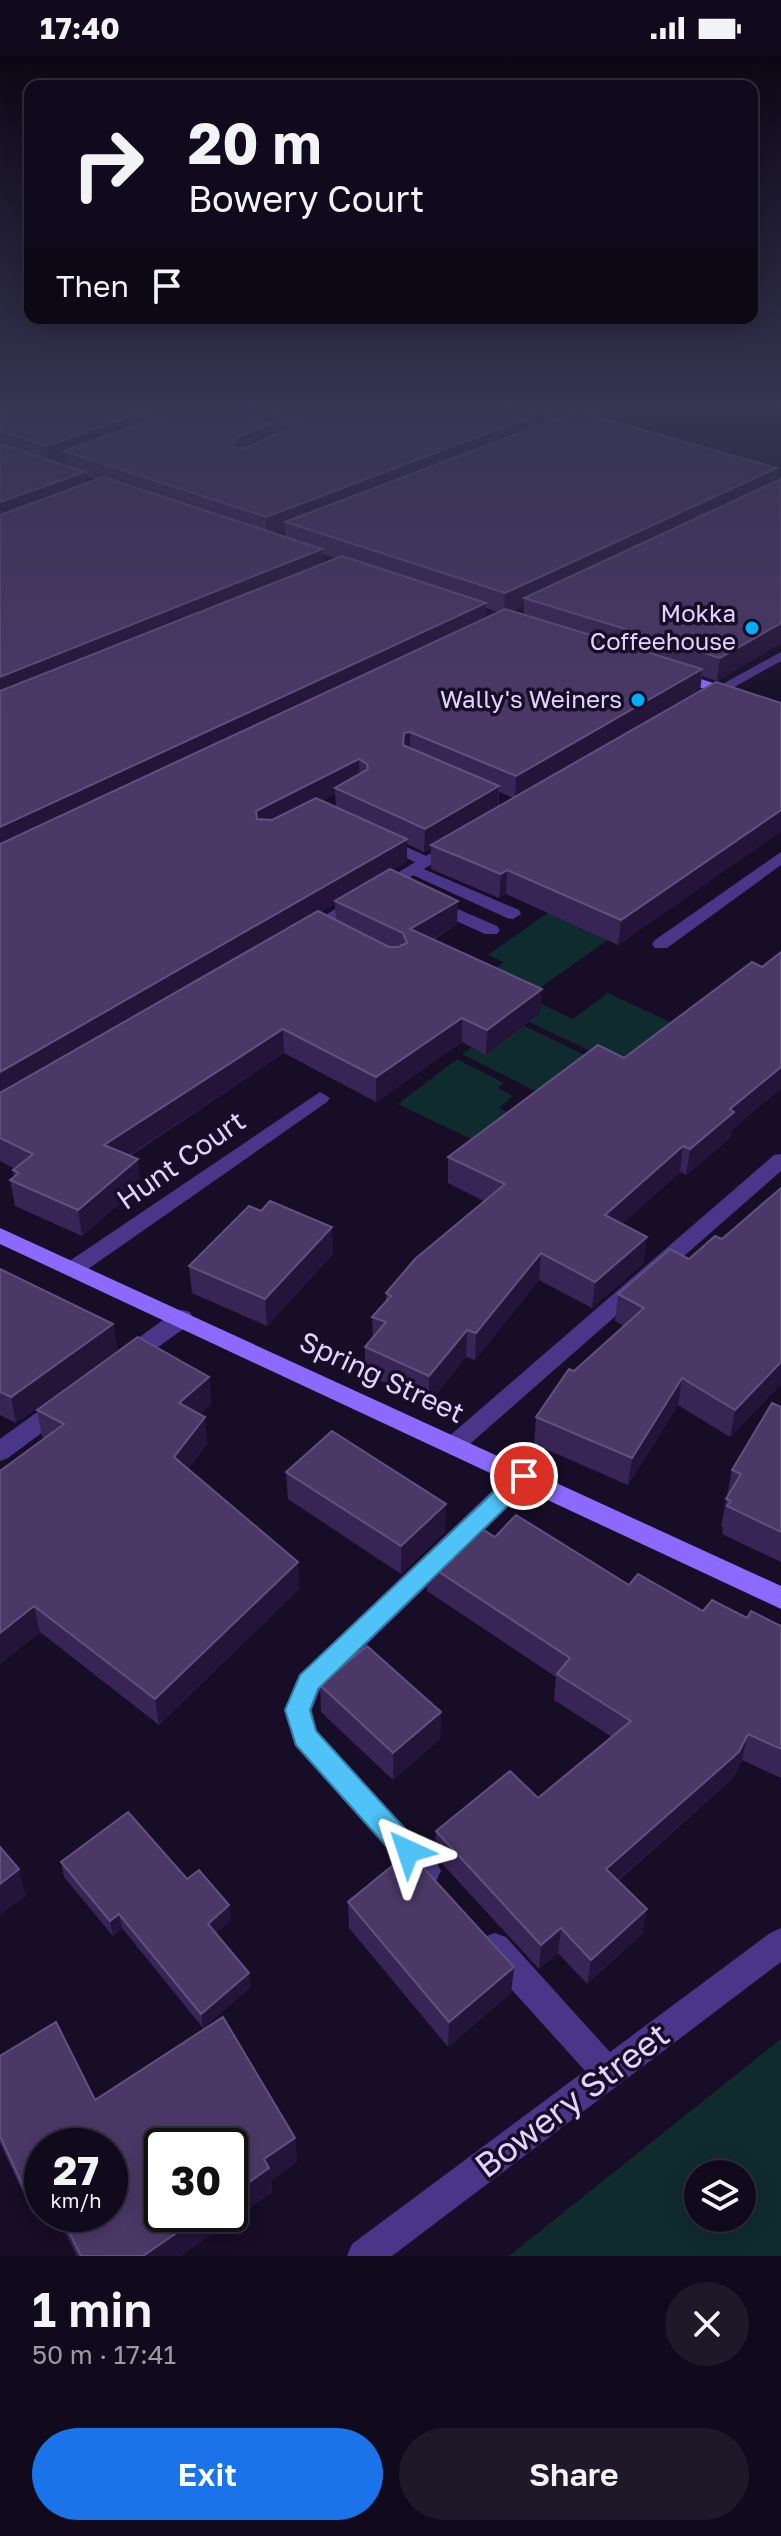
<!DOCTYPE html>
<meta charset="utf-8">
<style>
:root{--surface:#110a1c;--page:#1e1829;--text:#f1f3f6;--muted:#9c9aa3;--line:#302b3b;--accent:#1a73e8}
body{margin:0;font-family:"Golos Text",sans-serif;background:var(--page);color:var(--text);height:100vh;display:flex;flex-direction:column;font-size:30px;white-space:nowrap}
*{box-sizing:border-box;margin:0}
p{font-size:26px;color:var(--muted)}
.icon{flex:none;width:44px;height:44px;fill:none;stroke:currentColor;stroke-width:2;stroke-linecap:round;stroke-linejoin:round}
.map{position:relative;height:2200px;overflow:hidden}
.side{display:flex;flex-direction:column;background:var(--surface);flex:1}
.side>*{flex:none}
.banner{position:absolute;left:24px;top:24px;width:734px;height:244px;border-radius:16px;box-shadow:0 4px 20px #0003,0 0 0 2px var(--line);background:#110a1c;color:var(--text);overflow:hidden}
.controls{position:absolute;left:684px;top:2104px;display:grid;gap:16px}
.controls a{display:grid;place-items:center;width:72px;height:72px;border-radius:50%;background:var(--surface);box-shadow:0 4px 20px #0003,0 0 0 2px var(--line);font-size:40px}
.speed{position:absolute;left:24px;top:2072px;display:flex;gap:16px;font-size:40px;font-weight:700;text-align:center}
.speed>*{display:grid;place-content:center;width:104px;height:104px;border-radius:50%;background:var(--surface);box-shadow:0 4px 20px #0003,0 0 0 2px var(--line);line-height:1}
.speed small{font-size:20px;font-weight:400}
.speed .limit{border:4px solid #111;border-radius:12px;background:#fff;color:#111}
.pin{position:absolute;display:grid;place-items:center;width:68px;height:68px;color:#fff;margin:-34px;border:4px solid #fff;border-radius:50%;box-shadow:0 2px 8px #0007}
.me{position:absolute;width:88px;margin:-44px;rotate:318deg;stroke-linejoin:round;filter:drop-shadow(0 0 6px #0008)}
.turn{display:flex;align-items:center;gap:28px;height:168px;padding:0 32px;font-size:36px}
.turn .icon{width:104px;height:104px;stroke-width:2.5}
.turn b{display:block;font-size:56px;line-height:68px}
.then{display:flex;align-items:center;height:76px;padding:0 32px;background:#0003;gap:16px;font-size:30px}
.round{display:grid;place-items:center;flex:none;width:84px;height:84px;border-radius:42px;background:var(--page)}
.overview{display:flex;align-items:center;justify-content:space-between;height:136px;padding:0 32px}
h1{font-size:48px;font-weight:600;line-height:60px}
.primary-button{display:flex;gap:16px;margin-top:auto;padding:16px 32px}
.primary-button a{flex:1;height:92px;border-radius:48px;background:var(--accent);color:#fff;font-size:32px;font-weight:600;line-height:92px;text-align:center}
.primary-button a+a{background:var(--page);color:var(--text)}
.status{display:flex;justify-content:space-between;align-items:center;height:56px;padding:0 40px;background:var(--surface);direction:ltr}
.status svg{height:22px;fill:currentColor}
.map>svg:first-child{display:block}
</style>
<div class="status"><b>17:40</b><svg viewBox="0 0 49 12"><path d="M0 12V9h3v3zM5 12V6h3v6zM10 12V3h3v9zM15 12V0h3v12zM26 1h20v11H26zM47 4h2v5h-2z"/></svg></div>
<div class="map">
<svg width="781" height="2200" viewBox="0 0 781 2200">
<rect width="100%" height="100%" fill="#170d26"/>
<g fill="#102b30" fill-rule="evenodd">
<polygon points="556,851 616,878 537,934 494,914 504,906 488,899"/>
<polygon points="608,937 685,973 632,1015 515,959 535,945 573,963"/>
<polygon points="510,963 595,1004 547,1041 462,998"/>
<polygon points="457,1003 504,1027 498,1032 513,1040 499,1052 512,1059 502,1098 398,1048"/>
<path d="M781,1983V2200H509ZM742,2118V2162H698V2118Z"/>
</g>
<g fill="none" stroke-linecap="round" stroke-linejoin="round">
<g fill="#4a3688" fill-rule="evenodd">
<polygon points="382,780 431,802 433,805 425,810 419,808 376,788 374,785"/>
<polygon points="412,808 519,854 521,858 513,863 507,862 406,816 404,813"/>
<polygon points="432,842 497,870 500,874 497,878 485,878 426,851 424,847 426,843"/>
</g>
<g fill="#4a3688" fill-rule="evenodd">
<polygon points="607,352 621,352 575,371 566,369"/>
<polygon points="781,596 781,605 709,645 697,642"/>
<polygon points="455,783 463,788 461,791 313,879 307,880 298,875"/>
<polygon points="781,796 781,809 667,892 655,892 652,888 655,884"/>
<polygon points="320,1036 330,1042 327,1046 81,1218 65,1218 62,1213 65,1208"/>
<polygon points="781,1098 781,1115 463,1394 455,1397 447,1394 443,1388 447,1382 774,1099"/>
<polygon points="182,1254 190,1256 193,1262 190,1268 135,1308 127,1310 119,1308 116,1302 119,1296 174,1256"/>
<polygon points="59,1343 67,1346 71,1352 67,1358 8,1402 0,1405 0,1383 51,1346"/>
<polygon points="524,1411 533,1413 536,1420 533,1427 320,1634 312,1654 317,1675 436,1805 441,1815 436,1825 426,1829 416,1825 295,1690 284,1654 299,1619 515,1413"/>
<polygon points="495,1877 506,1881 619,2006 624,2017 619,2028 608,2033 597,2028 484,1903 480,1892 484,1881"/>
</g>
<polygon fill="#4a3688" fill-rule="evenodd" points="781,1872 781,1906 392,2200 347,2200 352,2188 770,1877"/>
<g fill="#8d6aff" fill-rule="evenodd">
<polygon points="675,615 781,648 781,657 670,622 668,619"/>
<polygon points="0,1172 781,1530 781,1553 0,1188"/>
</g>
</g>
<g fill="#392555" fill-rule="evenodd">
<path d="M0,352H559V362L776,425L781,423V587L717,625L702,620L700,635L781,647V775L618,889L506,838L499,842L431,813V792L424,796L407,788V806L392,814L457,868L433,884L540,957L486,999L462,986L376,1046L284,997L130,1100L141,1129L82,1180L15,1150L10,1124L14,1121L13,1114L15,1113L0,1105ZM271,374L279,377L271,381ZM64,402L65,409L55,406ZM86,420L97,424L86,427ZM285,473V481L273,477ZM322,498L336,502L322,508ZM524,549V559L511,555ZM486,552L498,556L485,562ZM499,736L513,742L499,750ZM335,738L336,750L323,744ZM335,848L336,864L321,856Z"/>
<polygon points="762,911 730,1082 686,1119 680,1116 622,1168 647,1181 643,1208 592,1252 539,1224 475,1304 466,1301 429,1347 365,1318 365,1291 373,1282 372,1261 386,1246 386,1237 484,1145 448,1127 448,1101 624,1002"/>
<polygon points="781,1132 781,1328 730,1381 678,1349 628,1429 534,1388 536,1361 574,1315 624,1270 615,1265 618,1238 689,1203 722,1183"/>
<polygon points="333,1198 267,1270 192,1237 189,1210"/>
<polygon points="0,1213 113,1268 117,1294 16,1367 0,1359"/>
<polygon points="209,1321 211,1348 200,1358 205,1361 207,1388 188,1413 298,1506 299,1533 159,1669 40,1576 0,1608 0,1415 45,1382 42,1381 37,1354"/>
<polygon points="781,1351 781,1506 722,1478 723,1471 721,1470 732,1414"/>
<polygon points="286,1416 445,1476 401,1518 288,1443"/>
<polygon points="495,1481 703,1555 747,1562 781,1570 781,1722 742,1704 733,1722 618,1825 647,1853 642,1878 587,1928 558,1897 539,1913 435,1800 436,1775 538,1742 612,1681 554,1644 556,1621 427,1535 427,1508"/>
<polygon points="320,1629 441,1656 440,1683 393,1724 321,1656"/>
<polygon points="61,1806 187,1823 231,1864 216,1877 251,1931 203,1972 122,1872 113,1880 64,1821"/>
<polygon points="348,1846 514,1911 511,1937 448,1991 349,1872"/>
<polygon points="0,2000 95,2044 295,2082 297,2106 271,2124 272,2136 180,2200 77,2200 56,2158 110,2158 42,2090 42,2152 33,2158 0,2087"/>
</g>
<g fill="#24143a">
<polygon points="153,352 202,352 64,395 64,402 49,408 47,390"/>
<polygon points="554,352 559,352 558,368 285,466 285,473 267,480 266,461"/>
<polygon points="271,368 271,386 236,400 233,389 235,382"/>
<polygon points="777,412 775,431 524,542 524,549 504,558 505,537"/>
<polygon points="85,416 87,434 0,466 0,446"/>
<polygon points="322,493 322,513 0,644 0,621"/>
<polygon points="486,547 485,567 0,796 0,771"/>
<polygon points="781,567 781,587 717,625 720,602"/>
<polygon points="702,613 700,635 515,743 516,720"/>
<polygon points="410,676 410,698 403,699 404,677"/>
<polygon points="359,703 360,725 335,732 335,738 258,778 256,755"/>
<polygon points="499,730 498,752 431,789 431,792 424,796 425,773"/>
<polygon points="781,754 781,775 618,889 621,864"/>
<polygon points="407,783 407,806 338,846 335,845 335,848 0,1044 0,1016"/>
<polygon points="507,814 506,838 499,842 501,818"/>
<polygon points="458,845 457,868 410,897 410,873"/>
<polygon points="542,933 540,957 486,999 487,974"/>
<polygon points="462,962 462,986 376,1046 376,1021"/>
<polygon points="283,973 284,997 107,1114 104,1089"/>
<polygon points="781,1011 781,1033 731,1075 730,1082 686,1119 690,1093 730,1053"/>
<polygon points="683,1090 680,1116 602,1186 605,1159"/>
<polygon points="138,1103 141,1129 82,1180 78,1154"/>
<polygon points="332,1171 333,1198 267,1270 265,1243"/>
<polygon points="647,1181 643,1208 592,1252 595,1226"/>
<polygon points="541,1197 539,1224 475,1304 476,1277"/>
<polygon points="113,1268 117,1294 16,1367 11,1341"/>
<polygon points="467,1274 466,1301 429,1347 429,1320"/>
<polygon points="781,1306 781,1328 730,1381 735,1354"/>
<polygon points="209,1321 211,1348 182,1374 179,1347"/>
<polygon points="682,1322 678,1349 628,1429 632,1402"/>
<polygon points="205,1361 207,1388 177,1428 174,1401"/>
<polygon points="446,1448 445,1476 401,1518 401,1490"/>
<polygon points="298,1506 299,1533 159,1669 155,1643"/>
<polygon points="34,1550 40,1576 0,1608 0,1577"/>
<polygon points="441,1656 440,1683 393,1724 393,1697"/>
<polygon points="748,1678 742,1704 733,1722 602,1838 606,1813"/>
<polygon points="19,1813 26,1840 0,1859 0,1828"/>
<polygon points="229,1849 231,1864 210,1882 208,1868"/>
<polygon points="647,1853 642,1878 587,1928 591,1904"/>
<polygon points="119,1858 122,1872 113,1880 110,1865"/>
<polygon points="561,1872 558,1897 539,1913 541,1889"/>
<polygon points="514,1911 511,1937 448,1991 449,1966"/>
<polygon points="249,1917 251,1931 203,1972 201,1958"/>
<polygon points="295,2082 297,2106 271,2124 272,2136 180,2200 143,2200 204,2158 230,2158 230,2140 264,2103"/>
<polygon points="42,2124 42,2152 33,2158 25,2135"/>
</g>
<g fill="#4b3867" stroke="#62507f" stroke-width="2">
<polygon points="0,352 153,352 47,390 0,375"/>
<polygon points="185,352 222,352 271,368 235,382 233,389 236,392 245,392 297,369 295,365 258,352 554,352 266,461 64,395"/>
<polygon points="577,355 777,412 505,537 285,466"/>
<polygon points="0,388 85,416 0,446"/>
<polygon points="103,421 322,493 0,621 0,459"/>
<polygon points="781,423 781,567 720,602 524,542"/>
<polygon points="342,500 486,547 0,771 0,635"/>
<polygon points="505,553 702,613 516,720 410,676 404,677 403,689 499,730 425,773 335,732 368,713 367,708 359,703 256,755 257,763 272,764 316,742 407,783 0,1016 0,788"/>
<polygon points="716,626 781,647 781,754 621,864 507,814 501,818 431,789"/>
<polygon points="390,813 458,845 410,873 542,933 487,974 462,962 376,1021 283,973 104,1089 138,1103 78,1154 10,1124 19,1117 13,1114 33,1098 0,1082 0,1037 318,855 389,891 398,891 407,887 403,877 335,845"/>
<polygon points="781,896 781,1011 730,1053 734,1056 690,1093 683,1090 605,1159 647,1181 595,1226 541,1197 476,1277 467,1274 429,1320 365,1291 386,1266 372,1261 391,1240 386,1237 415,1203 505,1128 448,1101 598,989 624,1002 752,906 762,911"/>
<polygon points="781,1132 781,1306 735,1354 682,1322 632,1402 536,1361 569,1313 574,1315 644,1252 618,1238 670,1193 689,1203 715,1180 722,1183"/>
<polygon points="270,1145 332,1171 265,1243 189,1210 249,1150 261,1155"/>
<polygon points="0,1213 113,1268 11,1341 0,1336"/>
<polygon points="138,1281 209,1321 179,1347 205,1361 174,1401 298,1506 155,1643 34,1550 0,1577 0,1415 64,1368 37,1354"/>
<polygon points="772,1347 781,1351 781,1476 727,1450 731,1445 726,1443 741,1418 732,1414"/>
<polygon points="332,1375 446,1448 401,1490 286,1416"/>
<polygon points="516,1459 629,1529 638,1518 703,1555 712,1544 747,1562 751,1555 781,1570 781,1693 748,1678 739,1696 606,1813 647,1853 591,1904 561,1872 541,1889 436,1775 510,1715 538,1742 631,1665 557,1618 570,1602 427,1508 471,1466 495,1481"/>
<polygon points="367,1590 441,1656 393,1697 320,1629"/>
<polygon points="128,1756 187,1823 199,1814 229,1849 208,1868 249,1917 201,1958 119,1858 110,1865 61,1806"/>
<polygon points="0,1791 19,1813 0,1828"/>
<polygon points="409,1796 514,1911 449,1966 348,1846"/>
<polygon points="223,1961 295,2082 264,2103 269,2112 230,2140 230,2090 162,2090 162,2158 204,2158 143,2200 81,2200 60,2158 110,2158 110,2090 42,2090 42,2124 25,2135 0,2080 0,2000 56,1966 95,2044"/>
</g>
<linearGradient id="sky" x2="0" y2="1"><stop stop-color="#0d0715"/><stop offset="0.53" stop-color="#363552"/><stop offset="1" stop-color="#363552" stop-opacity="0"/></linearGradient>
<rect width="781" height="660" fill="url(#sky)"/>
<polygon fill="#4fc3f7" stroke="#337fa1" stroke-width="2" points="524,1412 532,1414 535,1420 532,1426 318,1633 310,1654 316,1675 417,1786 421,1795 417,1803 408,1807 398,1803 296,1689 285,1654 300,1619 517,1414"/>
<g fill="#00aefe" stroke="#170d26" stroke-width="3">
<circle cx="752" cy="572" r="8"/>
<circle cx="638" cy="644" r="8"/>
</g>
<g text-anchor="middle" stroke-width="7" stroke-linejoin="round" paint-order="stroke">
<g font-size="24" fill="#e1d3ff" stroke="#170d26" text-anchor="end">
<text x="736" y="566">Mokka<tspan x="736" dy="28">Coffeehouse</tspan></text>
<text x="622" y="652">Wally's Weiners</text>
</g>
<g font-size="28" fill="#e1d3ff" stroke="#170d26">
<text transform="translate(181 1104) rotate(-35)" y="10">Hunt Court</text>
<text transform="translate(382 1321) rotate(25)" y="10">Spring Street</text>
</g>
<g font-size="34" fill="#e1d3ff" stroke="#170d26">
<text transform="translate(572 2044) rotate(-37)" y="12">Bowery Street</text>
</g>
</g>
</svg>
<div class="controls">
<a><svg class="icon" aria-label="layers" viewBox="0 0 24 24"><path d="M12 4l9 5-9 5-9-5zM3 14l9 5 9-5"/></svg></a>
</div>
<div class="speed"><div>27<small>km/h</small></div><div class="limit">30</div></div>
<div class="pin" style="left:524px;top:1420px;background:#d93025"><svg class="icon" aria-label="arrive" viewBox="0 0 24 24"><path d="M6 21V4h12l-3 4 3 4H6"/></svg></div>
<svg class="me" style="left:408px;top:1795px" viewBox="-20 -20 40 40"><path d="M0-17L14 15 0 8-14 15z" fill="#4fc3f7" stroke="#fff" stroke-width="4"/></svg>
<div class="banner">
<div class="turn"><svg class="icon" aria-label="right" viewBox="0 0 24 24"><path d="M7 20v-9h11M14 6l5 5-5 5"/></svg><div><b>20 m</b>Bowery Court</div></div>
<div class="then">Then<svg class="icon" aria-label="arrive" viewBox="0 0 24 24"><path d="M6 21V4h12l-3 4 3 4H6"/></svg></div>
</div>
</div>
<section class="side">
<div class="overview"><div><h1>1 min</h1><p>50 m · 17:41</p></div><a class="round"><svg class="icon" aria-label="close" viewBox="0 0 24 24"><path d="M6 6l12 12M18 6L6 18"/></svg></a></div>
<div class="primary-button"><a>Exit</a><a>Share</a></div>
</section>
